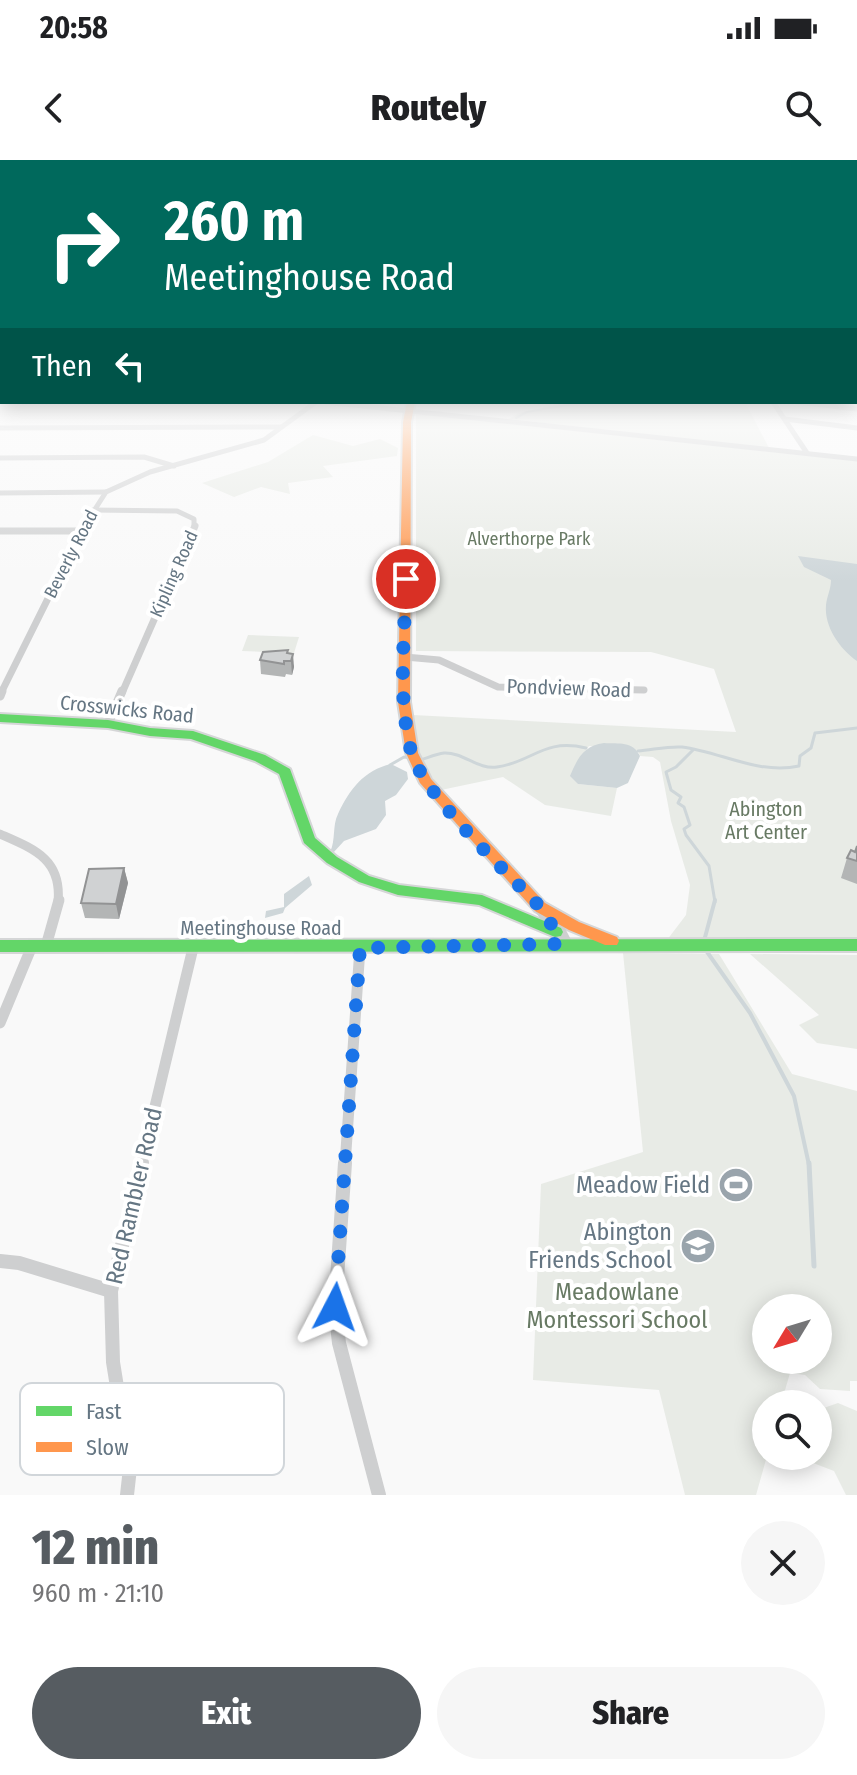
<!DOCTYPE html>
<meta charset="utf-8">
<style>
:root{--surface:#fff;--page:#f6f6f6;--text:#202124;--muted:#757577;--accent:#565c61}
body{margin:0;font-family:"Fira Sans Condensed",sans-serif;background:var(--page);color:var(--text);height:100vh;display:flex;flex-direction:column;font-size:30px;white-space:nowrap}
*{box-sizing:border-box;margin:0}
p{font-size:26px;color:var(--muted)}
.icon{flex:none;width:44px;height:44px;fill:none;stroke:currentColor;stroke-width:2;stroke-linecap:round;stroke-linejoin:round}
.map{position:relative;height:1335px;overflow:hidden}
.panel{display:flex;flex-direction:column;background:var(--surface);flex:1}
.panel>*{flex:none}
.banner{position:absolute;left:0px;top:0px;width:858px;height:244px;box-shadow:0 4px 20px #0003;background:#00695c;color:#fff;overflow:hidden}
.needle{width:52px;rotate:232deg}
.buttons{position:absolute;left:752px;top:1134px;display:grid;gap:16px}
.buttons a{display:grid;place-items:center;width:80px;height:80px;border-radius:50%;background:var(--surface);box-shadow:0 4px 20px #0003;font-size:40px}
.pin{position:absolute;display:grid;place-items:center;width:68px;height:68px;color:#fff;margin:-34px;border:4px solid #fff;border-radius:50%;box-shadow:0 2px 8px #0007}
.me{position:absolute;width:88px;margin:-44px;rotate:4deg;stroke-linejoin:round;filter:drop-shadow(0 0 6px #0008)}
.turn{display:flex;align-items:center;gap:28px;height:168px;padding:0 32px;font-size:36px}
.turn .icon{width:104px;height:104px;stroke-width:2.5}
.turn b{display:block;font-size:56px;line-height:68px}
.then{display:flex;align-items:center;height:76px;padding:0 32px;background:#0003;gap:16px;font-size:30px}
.round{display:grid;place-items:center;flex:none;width:84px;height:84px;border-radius:42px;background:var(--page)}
.overview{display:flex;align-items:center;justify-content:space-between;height:136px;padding:0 32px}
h1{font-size:48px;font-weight:800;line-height:60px;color:var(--accent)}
.action{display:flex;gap:16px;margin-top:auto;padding:16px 32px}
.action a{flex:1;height:92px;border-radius:48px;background:var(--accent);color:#fff;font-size:32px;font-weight:800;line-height:92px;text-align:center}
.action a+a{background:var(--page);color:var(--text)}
.status{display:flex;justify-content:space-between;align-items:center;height:56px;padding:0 40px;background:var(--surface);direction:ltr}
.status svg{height:22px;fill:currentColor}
header{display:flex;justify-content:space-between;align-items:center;height:104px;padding:0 32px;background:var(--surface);font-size:36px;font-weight:800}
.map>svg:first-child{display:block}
</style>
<div class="status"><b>20:58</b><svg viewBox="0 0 49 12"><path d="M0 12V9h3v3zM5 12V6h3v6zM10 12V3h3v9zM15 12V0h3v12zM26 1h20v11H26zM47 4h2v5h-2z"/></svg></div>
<header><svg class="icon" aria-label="back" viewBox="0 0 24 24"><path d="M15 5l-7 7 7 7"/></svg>Routely<svg class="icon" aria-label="search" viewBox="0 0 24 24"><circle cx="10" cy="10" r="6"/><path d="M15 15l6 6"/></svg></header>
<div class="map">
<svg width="857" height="1335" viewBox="0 0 857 1335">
<rect width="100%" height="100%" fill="#f9f9f9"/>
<g fill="#e8ebe6" fill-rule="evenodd">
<polygon points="568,242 745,242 769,288 509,259 519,253"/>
<path d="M416,254L857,301V779L667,780L686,755L690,725L671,661L660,602L653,597L640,596L638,591L589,586L574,608L578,624L617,628L611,656L545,645L503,617L441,630C424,606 413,585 413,555L736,572L714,509L651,492L416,491Z"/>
<polygon points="313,275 353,286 380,279 398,288 397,296 323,306 333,317 288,323 290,334 261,327 234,337 202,323 268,302"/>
<polygon points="248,475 299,477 294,493 242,491"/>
<path d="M623,793L719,794L792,914L857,931V1221H850V1231L820,1229L805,1215L790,1213L781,1244H766L767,1296L756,1335H685L659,1230L533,1220L541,1024L643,992ZM818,1148V1200H766V1148Z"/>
<polygon points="750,794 857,795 857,889 817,883 799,865 819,855"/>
<polygon points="838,1243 857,1251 857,1335 846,1335 834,1311 795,1296 818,1296 818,1250"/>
</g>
<g fill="#ced6d9">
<path d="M798,396L857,404V501C840,489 824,467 826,445C827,436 831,429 831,420L804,407Z"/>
<path d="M604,583C619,584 633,581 640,596L628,623L617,628L578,624L570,616C578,597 584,586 604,583Z"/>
<path d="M391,604L407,612L408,619L396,635L385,641L386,655L376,669L344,681L333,693L330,692C336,680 332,666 338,654C349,630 364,610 391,604Z"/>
<polygon points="309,716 312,725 285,748 283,753 265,758 266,751 284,747 284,734"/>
</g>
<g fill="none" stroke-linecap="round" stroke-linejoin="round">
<polyline stroke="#ced6d9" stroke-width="2" points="516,258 527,252 585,242"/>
<g stroke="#ced6d9" stroke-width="3">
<polyline points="693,590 676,607 666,612 671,630 681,637 678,643 684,647 690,665 684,669 686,675 709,706 715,742"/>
<path d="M638,591C652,590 668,586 682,587C721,592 759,615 799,606L800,596L811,588L815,573L857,568"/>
<path d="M420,600C427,598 436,594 444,593C463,592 478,610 497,607C533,602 543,578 586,588"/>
<polyline points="390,605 404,597 412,598"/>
</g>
<g stroke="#ced6d9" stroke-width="4">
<polyline points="704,781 715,740"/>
<polyline points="705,789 750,853 794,936 809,1005"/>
</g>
<polyline stroke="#ced6d9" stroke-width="5" points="809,1003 814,1106"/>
<defs>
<g id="fast">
<polygon points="0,554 108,560 150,568 193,571 265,595 290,609 315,678 337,697 369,716 399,725 482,735 561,768 563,772 561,776 555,777 479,745 398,735 359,722 327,703 304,683 279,614 255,601 191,579 150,576 108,568 0,562"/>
<polygon points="857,779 857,791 0,792 0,780"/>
</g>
<polygon id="slow" points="407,242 415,242 411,262 410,542 418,593 431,619 545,743 579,762 617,777 619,781 617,785 605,785 569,770 535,751 420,623 406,593 398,542 403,262"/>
</defs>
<use href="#fast" stroke="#d5d6d7" stroke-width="4"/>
<use href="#slow" stroke="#d5d6d7" stroke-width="4"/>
<g stroke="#cecfd0" stroke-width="5">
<polyline points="325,242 857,299"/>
<polyline points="773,242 807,293"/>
<polyline points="797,242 857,249"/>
<polyline points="785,259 857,268"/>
<polyline points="0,268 281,267"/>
<polyline points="0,298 144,297 174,306"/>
<polyline points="0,333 106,332"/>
<polyline points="93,350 177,351 194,359 194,368"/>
<polyline points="83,368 106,332 150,312 264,280 316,242"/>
</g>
<g stroke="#cecfd0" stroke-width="7">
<polyline points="0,371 81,371"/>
<polyline points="405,497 439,500 498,527 644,530"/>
<polyline points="1,533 84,366"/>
<polyline points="122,533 195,366"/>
</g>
<g stroke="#cecfd0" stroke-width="9">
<polyline points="0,536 2,531"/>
<polyline points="108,564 122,531"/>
<path d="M0,674C34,689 62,699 58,742"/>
</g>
<g stroke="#cecfd0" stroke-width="11">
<polyline points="541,750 553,767 558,784"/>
<polyline points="552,755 567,784"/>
<polyline points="46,786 59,740"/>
<polyline points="0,863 32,786"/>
<polyline points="141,1005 193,788"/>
<polyline points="345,1005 360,788"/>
</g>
<g stroke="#cecfd0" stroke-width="14">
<polyline points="345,1003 335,1147 339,1183 379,1335"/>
<polyline points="0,1101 19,1103 111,1131"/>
<polyline points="127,1335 130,1308 113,1202 111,1131 142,1003"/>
</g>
<use href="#fast" fill="#63d668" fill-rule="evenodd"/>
<use href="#slow" fill="#ff974d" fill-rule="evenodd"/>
</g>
<g fill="#b3b5b5">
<polygon points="289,493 294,507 292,515 286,514 285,517 261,514 260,500"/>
<polygon points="857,686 857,724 841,718 847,698 855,692"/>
<polygon points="124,708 128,723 119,759 85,758 81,743"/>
</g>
<g fill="#929394">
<polygon points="293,494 294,507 292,515 291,501"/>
<polygon points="124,708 128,723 119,759 116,744"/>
</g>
<g fill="#d0d2d3" stroke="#929394" stroke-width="2">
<polygon points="288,490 287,493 293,494 291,501 284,501 284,504 260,500 263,492"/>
<polygon points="857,686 857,701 847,698 851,690 855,692"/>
<polygon points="124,708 116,744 81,743 89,709"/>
</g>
<linearGradient id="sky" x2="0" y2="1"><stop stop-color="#9dc2e2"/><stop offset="0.56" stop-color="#fcfcfc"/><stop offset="1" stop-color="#fcfcfc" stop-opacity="0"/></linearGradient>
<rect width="857" height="422" fill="url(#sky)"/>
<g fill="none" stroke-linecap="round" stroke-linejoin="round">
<path stroke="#1a73e8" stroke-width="14" stroke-dasharray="0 25.2" d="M335,1147L360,788L558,784L553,767L540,747C507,712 423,635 411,591C397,537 405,475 406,419"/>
</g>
<defs>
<symbol id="stadium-disc" viewBox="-11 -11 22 22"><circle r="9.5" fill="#99a4ac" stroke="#fff"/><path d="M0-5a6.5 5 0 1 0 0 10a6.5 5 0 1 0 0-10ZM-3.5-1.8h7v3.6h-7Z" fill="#fff"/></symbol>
<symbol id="school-disc" viewBox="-11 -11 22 22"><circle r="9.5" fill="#99a4ac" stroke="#fff"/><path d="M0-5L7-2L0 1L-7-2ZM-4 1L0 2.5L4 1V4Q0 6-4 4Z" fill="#fff"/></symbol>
</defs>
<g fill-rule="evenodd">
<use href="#stadium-disc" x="716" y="1005" width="40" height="40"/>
<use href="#school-disc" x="678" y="1066" width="40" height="40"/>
</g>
<g text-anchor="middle" stroke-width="8" stroke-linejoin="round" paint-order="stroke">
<g font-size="18" fill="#687a64" stroke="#fff">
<text x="529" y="385">Alverthorpe Park</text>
</g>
<g font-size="18" fill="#657683" stroke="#fff">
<text transform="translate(71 394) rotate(-63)" y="6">Beverly Road</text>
<text transform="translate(174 414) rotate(-66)" y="6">Kipling Road</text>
</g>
<g font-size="20" fill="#657683" stroke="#fff">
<text transform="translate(569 528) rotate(2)" y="7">Pondview Road</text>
<text transform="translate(127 549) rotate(6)" y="7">Crosswicks Road</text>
<text x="261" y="775">Meetinghouse Road</text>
</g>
<g font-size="20" fill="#687a64" stroke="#fff">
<text x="766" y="656">Abington<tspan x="766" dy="23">Art Center</tspan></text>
</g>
<g font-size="24" fill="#657683" stroke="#fff" text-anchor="end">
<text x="710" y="1033">Meadow Field</text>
<text x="672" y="1080">Abington<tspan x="672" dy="28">Friends School</tspan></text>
</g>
<g font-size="24" fill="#657683" stroke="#fff">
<text transform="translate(134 1036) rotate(-77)" y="8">Red Rambler Road</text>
</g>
<g font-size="24" fill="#687a64" stroke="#fff">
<text x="617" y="1140">Meadowlane<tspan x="617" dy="28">Montessori School</tspan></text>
</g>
</g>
<rect x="20" y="1223" width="264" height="92" rx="12" fill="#fff" stroke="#d1d6da" stroke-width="2"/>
<rect x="36" y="1246" width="36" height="10" fill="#63d668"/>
<rect x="36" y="1282" width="36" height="10" fill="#ff974d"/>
<g font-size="22" fill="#657683">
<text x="86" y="1259">Fast</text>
<text x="86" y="1295">Slow</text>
</g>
</svg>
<div class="buttons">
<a><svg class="needle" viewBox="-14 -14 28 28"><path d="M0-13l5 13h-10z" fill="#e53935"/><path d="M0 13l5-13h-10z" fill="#757577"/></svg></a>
<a><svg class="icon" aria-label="search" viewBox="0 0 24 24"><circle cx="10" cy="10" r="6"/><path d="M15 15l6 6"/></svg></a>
</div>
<div class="pin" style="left:406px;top:419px;background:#d93025"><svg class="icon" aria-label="arrive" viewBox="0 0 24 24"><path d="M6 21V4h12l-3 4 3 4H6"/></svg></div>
<svg class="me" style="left:335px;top:1147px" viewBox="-20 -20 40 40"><path d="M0-17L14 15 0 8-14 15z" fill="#1a73e8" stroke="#fff" stroke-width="4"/></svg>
<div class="banner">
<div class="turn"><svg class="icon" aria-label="right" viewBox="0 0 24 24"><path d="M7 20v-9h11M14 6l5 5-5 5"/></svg><div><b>260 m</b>Meetinghouse Road</div></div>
<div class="then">Then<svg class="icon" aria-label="left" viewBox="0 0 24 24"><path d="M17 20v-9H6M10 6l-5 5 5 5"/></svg></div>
</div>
</div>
<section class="panel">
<div class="overview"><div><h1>12 min</h1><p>960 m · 21:10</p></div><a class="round"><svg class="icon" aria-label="close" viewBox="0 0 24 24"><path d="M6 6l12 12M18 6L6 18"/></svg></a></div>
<div class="action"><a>Exit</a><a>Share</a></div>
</section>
